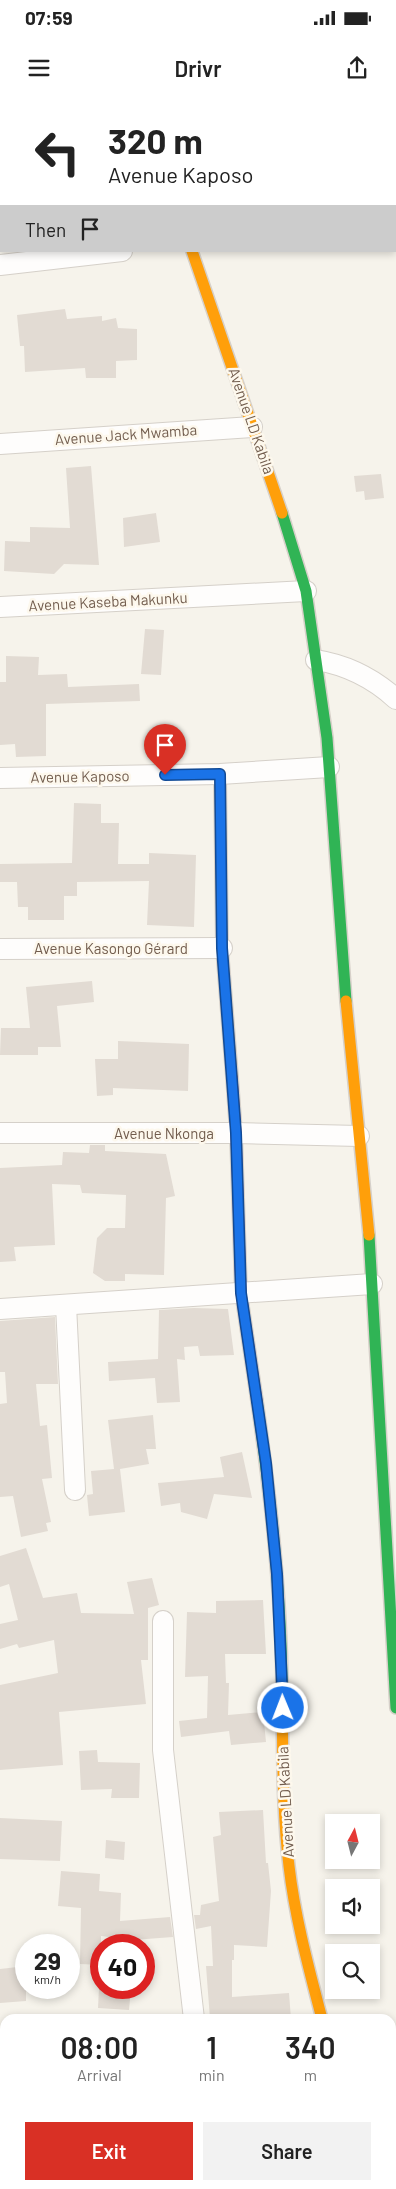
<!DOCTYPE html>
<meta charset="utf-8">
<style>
:root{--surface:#fff;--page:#f2f2f2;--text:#222;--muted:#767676;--accent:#d93025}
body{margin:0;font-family:Barlow,sans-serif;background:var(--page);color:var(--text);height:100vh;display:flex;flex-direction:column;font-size:19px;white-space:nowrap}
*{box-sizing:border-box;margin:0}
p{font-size:16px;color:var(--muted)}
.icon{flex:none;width:28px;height:28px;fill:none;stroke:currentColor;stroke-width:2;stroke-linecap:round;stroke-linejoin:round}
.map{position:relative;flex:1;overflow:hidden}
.drawer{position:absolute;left:0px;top:1914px;width:396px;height:176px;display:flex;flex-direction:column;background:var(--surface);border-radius:15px 15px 0 0;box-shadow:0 2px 8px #0003}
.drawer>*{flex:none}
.banner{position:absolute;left:0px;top:0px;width:396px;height:152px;box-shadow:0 2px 8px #0003;background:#fff;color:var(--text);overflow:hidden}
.needle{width:32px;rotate:7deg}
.controls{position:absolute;left:325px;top:1714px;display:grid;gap:10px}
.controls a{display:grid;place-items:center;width:55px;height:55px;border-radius:0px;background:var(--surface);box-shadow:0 2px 8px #0003;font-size:25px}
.speed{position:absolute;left:15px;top:1834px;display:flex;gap:10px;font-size:25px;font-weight:700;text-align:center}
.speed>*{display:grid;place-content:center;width:65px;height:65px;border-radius:50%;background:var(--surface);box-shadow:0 2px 8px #0003;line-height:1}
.speed small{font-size:12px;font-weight:400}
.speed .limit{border:8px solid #d22;background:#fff;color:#111}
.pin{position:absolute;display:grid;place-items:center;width:42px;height:42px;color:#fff;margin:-51px -21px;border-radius:50% 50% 50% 0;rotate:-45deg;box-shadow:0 0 5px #0007}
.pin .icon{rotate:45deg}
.me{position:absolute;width:55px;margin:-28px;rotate:359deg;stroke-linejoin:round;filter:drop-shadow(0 0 4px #0008)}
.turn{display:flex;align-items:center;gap:18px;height:105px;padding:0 25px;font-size:22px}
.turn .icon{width:65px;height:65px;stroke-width:2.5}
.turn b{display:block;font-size:35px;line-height:42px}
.then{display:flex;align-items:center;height:48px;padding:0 25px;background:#0003;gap:10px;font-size:19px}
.eta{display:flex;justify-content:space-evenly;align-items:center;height:85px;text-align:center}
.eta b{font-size:30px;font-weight:600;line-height:35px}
.button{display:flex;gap:10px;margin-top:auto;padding:10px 25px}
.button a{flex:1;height:58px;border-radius:0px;background:var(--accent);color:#fff;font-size:20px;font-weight:600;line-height:58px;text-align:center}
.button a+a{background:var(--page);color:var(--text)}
.status{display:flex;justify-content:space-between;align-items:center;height:35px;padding:0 25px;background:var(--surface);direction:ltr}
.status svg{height:14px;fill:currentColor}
header{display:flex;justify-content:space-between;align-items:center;height:65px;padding:0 25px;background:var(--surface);font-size:22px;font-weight:600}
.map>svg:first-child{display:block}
</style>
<div class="status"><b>07:59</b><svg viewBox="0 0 49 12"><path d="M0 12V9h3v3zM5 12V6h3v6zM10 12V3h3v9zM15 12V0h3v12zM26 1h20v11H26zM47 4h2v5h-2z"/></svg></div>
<header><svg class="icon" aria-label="menu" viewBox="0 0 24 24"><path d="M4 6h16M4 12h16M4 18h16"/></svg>Drivr<svg class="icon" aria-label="share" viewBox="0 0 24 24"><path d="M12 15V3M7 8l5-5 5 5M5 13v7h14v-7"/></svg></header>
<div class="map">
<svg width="396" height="2089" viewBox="0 0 396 2089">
<rect width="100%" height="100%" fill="#f6f3eb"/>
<g fill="#e2dbd3">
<polygon points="65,209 67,219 102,216 102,221 116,218 118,228 137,229 137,260 116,261 116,278 86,278 85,268 25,272 24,246 20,246 17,215"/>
<polygon points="91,366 99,465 64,464 54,474 4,471 5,441 30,442 30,427 70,428 66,368"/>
<polygon points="381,374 384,398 365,400 364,391 356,392 354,376"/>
<polygon points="156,413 160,442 124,447 123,418"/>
<polygon points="145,529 164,530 161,575 141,574"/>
<polygon points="6,556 39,557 38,575 67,574 68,587 139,584 140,601 46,604 46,656 16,657 15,644 0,645 0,582 6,582"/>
<polygon points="74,703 101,704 101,723 119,723 118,764 149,764 149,753 196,755 194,827 147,825 149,781 77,782 77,796 64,796 64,820 28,820 28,807 18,807 17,782 0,782 0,764 72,763"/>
<polygon points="92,881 94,902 57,906 61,947 38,947 38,955 0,955 1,928 30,928 26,887"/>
<polygon points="118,941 189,944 188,991 113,988 113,995 97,996 95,959 118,959"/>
<polygon points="90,1045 105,1045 105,1051 166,1054 175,1096 166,1098 164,1175 125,1174 125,1181 105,1181 93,1173 97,1138 107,1128 125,1128 126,1095 82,1093 80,1085 52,1084 55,1145 14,1147 16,1161 0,1162 0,1068 62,1065 63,1052 89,1053"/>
<polygon points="194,1208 228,1209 234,1255 200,1256 198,1246 184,1247 185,1260 177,1259 180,1302 157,1303 155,1278 109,1281 108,1262 158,1259 159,1210"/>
<polygon points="55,1217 58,1284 36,1284 40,1326 47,1325 52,1378 42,1379 51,1422 46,1423 48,1431 21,1437 13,1396 0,1397 0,1304 7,1303 5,1272 0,1272 0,1221"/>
<polygon points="153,1315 156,1349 146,1349 149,1364 120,1369 125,1412 89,1416 87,1395 93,1394 91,1371 114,1369 108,1320"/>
<polygon points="242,1352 252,1398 214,1394 207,1419 181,1412 180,1403 161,1406 158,1383 224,1377 220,1357"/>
<polygon points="26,1448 43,1498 77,1493 81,1513 134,1514 127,1482 152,1478 159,1505 148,1508 148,1560 141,1560 146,1604 59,1612 63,1665 0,1670 0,1585 58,1573 54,1540 19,1548 17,1544 0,1549 0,1524 18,1520 9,1484 0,1487 0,1456"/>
<polygon points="263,1500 266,1554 225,1554 226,1583 229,1583 228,1615 263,1612 266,1642 231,1645 229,1631 181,1637 179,1621 207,1618 208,1576 185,1577 187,1512 216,1513 216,1501"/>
<polygon points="97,1650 98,1662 140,1663 139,1698 111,1698 112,1689 81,1690 79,1651"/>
<polygon points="263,1710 266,1763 268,1763 271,1791 267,1847 234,1845 234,1860 232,1860 232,1897 289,1893 291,1919 210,1919 206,1866 213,1866 211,1826 196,1829 194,1815 200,1815 201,1805 219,1801 213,1737 221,1735 219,1712"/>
<polygon points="0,1718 62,1721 60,1761 0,1759"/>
<polygon points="106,1740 125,1742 124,1760 105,1758"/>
<polygon points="61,1771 100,1774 99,1791 121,1793 120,1821 170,1817 173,1837 133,1840 101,1836 101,1865 80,1864 81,1808 58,1806"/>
<polygon points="26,1866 26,1901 0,1903 0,1869"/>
<polygon points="99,1888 131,1888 129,1910 98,1908"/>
</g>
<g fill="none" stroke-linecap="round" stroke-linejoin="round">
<defs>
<g id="street">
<polyline points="163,0 164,1"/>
<polyline points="0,165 122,151"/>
<polyline points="0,344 252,327"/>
<polyline points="0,507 306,491"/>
<path d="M316,560C347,565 373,578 396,599"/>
<polyline points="0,678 220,674 329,667"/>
<polyline points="0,849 222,848"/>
<polyline points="0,1033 236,1033 359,1036"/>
<polyline points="66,1205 75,1390"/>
<polyline points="0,1209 372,1184"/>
<polyline points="163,1521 163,1650 194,1919"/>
<polyline points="375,2085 376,2089"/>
<polyline points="108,2086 108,2089"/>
</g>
<g id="fast">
<polyline points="282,413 306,491 327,638 346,901"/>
<polyline points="369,1135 396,1608"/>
<path d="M257,1301C271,1398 282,1496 282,1595"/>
</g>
<g id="slow">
<polyline points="192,151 282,413"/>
<polyline points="220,674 222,848 232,977"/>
<polyline points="346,901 369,1135"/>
<path d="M282,1595C283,1652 282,1710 289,1766C295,1818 309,1869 322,1919"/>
</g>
<polyline id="jam" points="232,977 236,1033 241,1193 257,1301"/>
</defs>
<use href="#street" stroke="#d5d0c9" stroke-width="22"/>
<use href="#fast" stroke="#d6d0c9" stroke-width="14"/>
<use href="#slow" stroke="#d6d0c9" stroke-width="14"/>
<use href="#jam" stroke="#d6d0c9" stroke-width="14"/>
<use href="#street" stroke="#fefdfc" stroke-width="20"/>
<use href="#fast" stroke="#30b455" stroke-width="11"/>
<use href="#slow" stroke="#ff9f0a" stroke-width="11"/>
<use href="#jam" stroke="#e5322d" stroke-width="11"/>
</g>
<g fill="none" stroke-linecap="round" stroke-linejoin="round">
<defs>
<polyline id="route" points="165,675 220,674 222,848 236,1033 241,1193 266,1363 277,1474 283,1608"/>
</defs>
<use href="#route" stroke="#114b97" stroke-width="12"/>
<use href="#route" stroke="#1a73e8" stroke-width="9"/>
</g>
<g text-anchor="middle" stroke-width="5" stroke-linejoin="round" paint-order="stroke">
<g font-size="15" fill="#725d4e" stroke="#fdf8ed">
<text transform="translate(251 321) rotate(71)" y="5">Avenue LD Kabila</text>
<text transform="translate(126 335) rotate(-4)" y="5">Avenue Jack Mwamba</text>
<text transform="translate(108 502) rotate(-3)" y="5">Avenue Kaseba Makunku</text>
<text transform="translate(80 677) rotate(-1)" y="5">Avenue Kaposo</text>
<text x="111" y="854">Avenue Kasongo Gérard</text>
<text x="164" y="1039">Avenue Nkonga</text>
<text transform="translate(286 1702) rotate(-93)" y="5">Avenue LD Kabila</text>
</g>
</g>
</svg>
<div class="controls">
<a><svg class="needle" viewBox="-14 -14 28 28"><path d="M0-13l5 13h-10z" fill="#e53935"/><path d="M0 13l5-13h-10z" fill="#767676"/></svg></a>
<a><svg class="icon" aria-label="sound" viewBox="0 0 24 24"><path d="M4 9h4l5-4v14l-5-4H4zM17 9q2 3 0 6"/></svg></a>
<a><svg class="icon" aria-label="search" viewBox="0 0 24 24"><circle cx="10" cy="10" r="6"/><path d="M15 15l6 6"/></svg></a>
</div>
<div class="speed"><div>29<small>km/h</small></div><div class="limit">40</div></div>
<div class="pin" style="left:165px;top:675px;background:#d93025"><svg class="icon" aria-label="arrive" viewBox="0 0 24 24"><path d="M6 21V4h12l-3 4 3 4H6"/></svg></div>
<svg class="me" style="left:283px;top:1608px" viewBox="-20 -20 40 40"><circle r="17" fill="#1a73e8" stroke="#fff" stroke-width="3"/><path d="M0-11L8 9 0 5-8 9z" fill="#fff"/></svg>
<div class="banner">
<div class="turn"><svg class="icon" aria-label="left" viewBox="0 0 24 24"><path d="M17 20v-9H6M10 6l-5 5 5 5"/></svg><div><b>320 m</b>Avenue Kaposo</div></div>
<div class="then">Then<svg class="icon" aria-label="arrive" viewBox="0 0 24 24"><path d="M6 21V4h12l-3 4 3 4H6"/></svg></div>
</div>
<section class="drawer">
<div class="eta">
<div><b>08:00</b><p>Arrival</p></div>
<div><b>1</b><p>min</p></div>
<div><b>340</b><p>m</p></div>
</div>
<div class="button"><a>Exit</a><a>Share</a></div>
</section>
</div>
